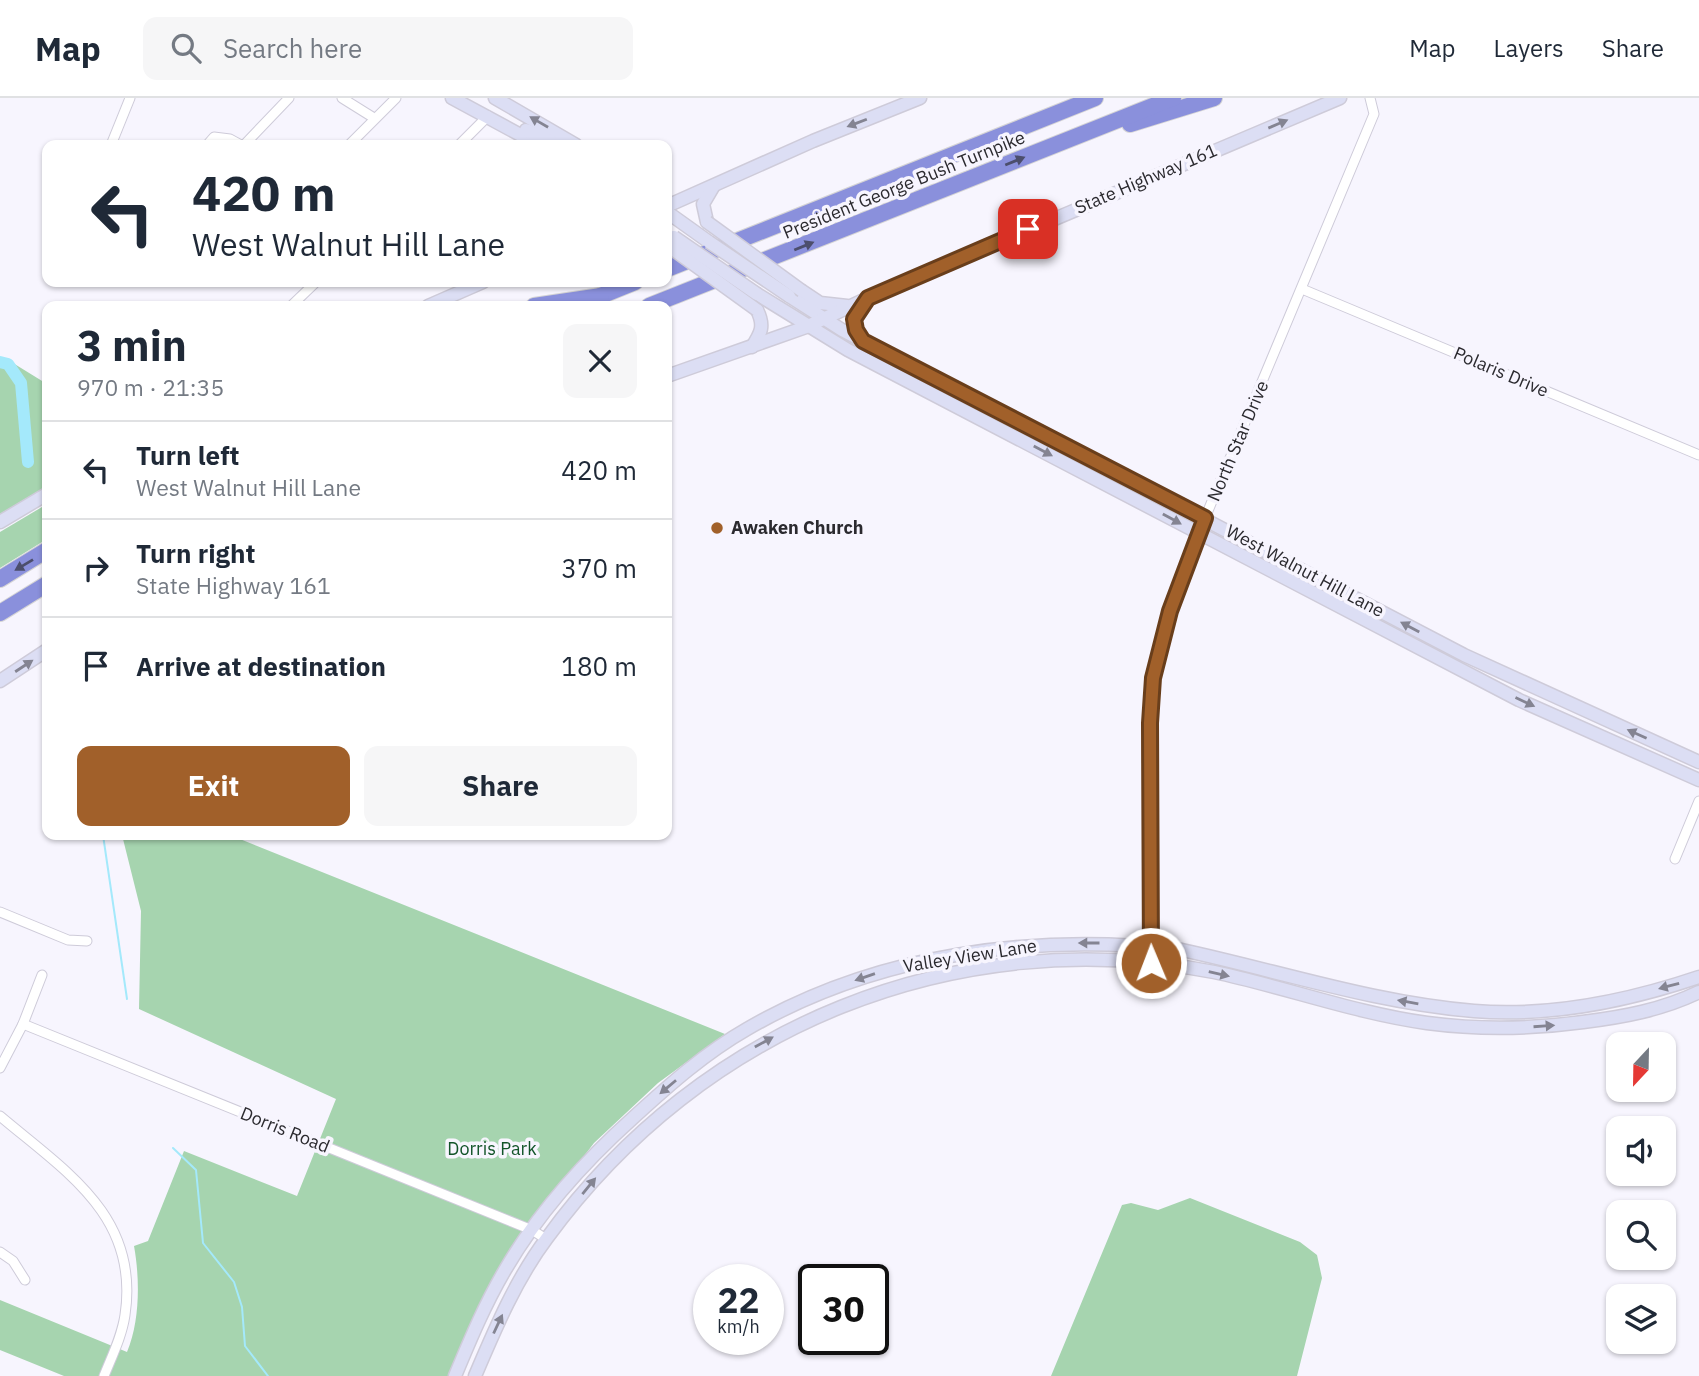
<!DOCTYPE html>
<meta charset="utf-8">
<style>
:root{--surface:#fff;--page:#f6f6f7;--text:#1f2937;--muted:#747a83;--line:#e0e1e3;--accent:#a1602a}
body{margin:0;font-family:"IBM Plex Sans",sans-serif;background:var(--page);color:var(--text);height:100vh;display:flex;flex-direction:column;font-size:26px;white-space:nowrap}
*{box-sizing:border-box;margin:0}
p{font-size:23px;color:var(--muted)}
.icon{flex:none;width:38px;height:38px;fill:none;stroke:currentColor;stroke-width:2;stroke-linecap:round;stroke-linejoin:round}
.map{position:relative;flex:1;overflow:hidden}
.side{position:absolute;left:42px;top:203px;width:630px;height:539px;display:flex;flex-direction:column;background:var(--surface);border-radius:14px;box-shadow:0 2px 5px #0004}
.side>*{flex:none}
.hud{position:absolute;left:42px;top:42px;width:630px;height:147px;border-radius:14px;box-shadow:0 2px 5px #0004;background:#fff;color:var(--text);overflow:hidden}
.needle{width:46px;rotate:202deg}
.controls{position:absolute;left:1606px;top:934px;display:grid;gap:14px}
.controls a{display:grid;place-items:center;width:70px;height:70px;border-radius:14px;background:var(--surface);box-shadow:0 2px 5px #0004;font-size:35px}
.speed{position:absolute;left:693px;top:1166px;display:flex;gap:14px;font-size:35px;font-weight:700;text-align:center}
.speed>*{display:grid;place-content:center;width:91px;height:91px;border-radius:50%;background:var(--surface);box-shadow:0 2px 5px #0004;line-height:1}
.speed small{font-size:18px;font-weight:400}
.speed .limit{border:4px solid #111;border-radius:10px;background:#fff;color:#111}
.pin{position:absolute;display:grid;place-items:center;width:60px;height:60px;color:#fff;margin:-30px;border-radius:14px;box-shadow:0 4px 10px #0006}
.me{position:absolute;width:77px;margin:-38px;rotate:359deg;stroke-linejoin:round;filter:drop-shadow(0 0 5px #0008)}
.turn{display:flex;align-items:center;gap:24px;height:147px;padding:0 35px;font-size:32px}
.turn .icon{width:91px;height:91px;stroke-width:2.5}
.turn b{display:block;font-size:49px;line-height:60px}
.round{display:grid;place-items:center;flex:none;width:74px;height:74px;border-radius:14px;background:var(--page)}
.headline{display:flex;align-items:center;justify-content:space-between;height:119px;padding:0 35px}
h1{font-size:42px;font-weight:700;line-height:52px}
.action{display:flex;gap:14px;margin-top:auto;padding:14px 35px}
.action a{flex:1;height:80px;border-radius:14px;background:var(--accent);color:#fff;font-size:28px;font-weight:700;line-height:80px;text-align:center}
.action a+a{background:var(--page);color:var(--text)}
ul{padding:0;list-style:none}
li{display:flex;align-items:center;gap:21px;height:98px;padding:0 35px;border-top:2px solid var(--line)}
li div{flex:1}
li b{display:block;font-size:26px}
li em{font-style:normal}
header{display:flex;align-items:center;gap:42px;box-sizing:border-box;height:98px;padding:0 35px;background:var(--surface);border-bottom:2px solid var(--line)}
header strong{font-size:33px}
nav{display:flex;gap:38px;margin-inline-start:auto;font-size:24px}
.search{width:490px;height:63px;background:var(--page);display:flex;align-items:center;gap:18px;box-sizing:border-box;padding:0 24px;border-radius:14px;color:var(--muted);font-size:26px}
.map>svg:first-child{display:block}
</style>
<header>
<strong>Map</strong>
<div class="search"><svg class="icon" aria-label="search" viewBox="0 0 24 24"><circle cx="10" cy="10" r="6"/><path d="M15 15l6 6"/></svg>Search here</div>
<nav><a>Map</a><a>Layers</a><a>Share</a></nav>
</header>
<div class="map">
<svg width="1699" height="1278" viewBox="0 0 1699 1278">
<rect width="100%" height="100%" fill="#f7f5fe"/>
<g fill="#a6d4af">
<polygon points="0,261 8,262 47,286 47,388 0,416"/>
<polygon points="47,406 47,441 0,470 0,434"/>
<path d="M122,737H230L725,936L658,985L594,1045L500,1168L450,1278H64L0,1252V1202L127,1254C140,1223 140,1181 134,1148L148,1143L184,1053L297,1098L336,1001L139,911L141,813Z"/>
<polygon points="1190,1100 1300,1144 1317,1157 1322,1180 1297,1278 1051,1278 1122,1107 1131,1105 1158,1112"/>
</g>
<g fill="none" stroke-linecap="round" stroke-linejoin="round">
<g stroke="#a4e9fb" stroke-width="2">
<polyline points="103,737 127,901"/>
<polyline points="173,1050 196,1072 203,1145 234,1184 242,1209 245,1248 268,1278"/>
</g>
<polyline stroke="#a4e9fb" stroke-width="12" points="0,264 8,266 21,285 28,364"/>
<defs>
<g id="minor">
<polyline points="342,0 374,20"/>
<polyline points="111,47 130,0"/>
<polyline points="207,47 214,39 230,41 241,47"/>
<polyline points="244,47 289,0"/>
<polyline points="349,47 396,0"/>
<polyline points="459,47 488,18"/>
<polyline points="1302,191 1699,357"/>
<polyline points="291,208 316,184"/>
<polyline points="1675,761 1699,703"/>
<polyline points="0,814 68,842 87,843"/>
<polyline points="1151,865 1150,625 1153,580 1161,542 1205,420 1374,16 1370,0"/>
<polyline points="23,926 532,1132 546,1141"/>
<polyline points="0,970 23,926 42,877"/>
<path d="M0,1018C65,1073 140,1118 125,1217C122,1238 112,1258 104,1278"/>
<polyline points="0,1154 13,1163 25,1182"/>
</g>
<g id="secondary">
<polyline points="452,0 539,47"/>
<polyline points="495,0 576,47"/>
<polyline points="526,32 558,47"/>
<polyline points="667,108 813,43 920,0"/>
<polyline points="667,114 709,144"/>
<polyline points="707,124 703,106 713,89"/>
<polyline points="802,193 820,205 847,208"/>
<polyline points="757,196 848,252 1519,602 1699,682"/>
<polyline points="789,198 842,232 1464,557 1699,664"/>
<polyline points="428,208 483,184"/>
<polyline points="863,242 856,232 854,221 867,200"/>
<path d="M752,249C761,235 765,228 757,212"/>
<polyline points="667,278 806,229 868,200 1340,0"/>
<polyline points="0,424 47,396"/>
<polyline points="0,583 47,552"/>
<path d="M455,1278C470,1242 485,1206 505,1172C538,1115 585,1063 634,1019C669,987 705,955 747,931C878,855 1034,835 1182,852C1279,873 1375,905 1474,913C1549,919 1628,903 1699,879"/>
<path d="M475,1278C495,1231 516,1181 547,1140C701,928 956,824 1214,874C1285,889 1355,915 1427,925C1480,932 1531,931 1583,924C1623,919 1662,912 1699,894"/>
</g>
<g id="motorway">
<polyline points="1130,26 1214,0"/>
<polyline points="667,171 1095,0"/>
<polyline points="593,201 635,184"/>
<polyline points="534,208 601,198"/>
<polyline points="649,208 1173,0"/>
<polyline points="0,481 47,452"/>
<polyline points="0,515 47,486"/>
</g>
</defs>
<use href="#minor" stroke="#cecbd9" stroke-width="11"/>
<use href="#secondary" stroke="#cecbd9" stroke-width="15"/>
<use href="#motorway" stroke="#d5d4d5" stroke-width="18"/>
<use href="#minor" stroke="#fff" stroke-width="9"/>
<use href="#secondary" stroke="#dcdef4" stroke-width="12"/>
<use href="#motorway" stroke="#8a90dc" stroke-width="16"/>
<defs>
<g id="secondary-bridge">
<polyline points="707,124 802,193"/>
<polyline points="674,139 757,196"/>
<polyline points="709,144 789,198"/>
<polyline points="667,147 757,212"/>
</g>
</defs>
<use href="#secondary-bridge" stroke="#cecbd9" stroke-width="15" stroke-linecap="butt"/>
<use href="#secondary-bridge" stroke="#dcdef4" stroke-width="12"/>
</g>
<defs><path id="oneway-solid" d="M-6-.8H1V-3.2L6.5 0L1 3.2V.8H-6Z" transform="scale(1.75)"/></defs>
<g fill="#848492">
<use href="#oneway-solid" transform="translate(539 24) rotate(-150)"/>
<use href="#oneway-solid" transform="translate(857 25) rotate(159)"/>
<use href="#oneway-solid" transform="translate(1278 26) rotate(-23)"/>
<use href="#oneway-solid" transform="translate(1043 353) rotate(28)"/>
<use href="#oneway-solid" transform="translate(1172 421) rotate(29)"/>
<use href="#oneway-solid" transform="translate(1410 529) rotate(-152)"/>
<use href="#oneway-solid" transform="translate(24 568) rotate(-33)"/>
<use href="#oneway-solid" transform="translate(1525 604) rotate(25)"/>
<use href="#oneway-solid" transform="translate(1637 636) rotate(-156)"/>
<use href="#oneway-solid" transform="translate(1089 845) rotate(180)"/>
<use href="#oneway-solid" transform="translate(1219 876) rotate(13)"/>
<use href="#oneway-solid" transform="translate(865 879) rotate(161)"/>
<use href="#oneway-solid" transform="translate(1669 888) rotate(165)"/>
<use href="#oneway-solid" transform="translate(1408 904) rotate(-170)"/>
<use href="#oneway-solid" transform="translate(1544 928) rotate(-4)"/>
<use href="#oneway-solid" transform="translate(764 944) rotate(-29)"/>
<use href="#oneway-solid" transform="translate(668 989) rotate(140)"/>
<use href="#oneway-solid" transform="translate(589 1088) rotate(-51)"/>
<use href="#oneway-solid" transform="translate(498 1226) rotate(-65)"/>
</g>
<g fill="#4c4e6c">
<use href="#oneway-solid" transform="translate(1015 63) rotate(-22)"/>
<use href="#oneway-solid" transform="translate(804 148) rotate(-22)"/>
<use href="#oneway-solid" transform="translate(24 467) rotate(149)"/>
</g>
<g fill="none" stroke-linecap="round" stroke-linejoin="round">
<defs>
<polyline id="route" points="1028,131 868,200 854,221 856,232 863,243 1205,420 1170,513 1153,580 1150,625 1151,865"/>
</defs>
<use href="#route" stroke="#693e1b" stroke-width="18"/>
<use href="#route" stroke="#a1602a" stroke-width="12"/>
</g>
<circle fill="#a1602a" stroke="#f7f5fe" stroke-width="2.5" cx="717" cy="430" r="7"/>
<g text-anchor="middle" stroke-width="7" stroke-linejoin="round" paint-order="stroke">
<g font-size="18" fill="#2b2a2f" stroke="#f7f5fe">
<text transform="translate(1146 81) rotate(-23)" y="6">State Highway 161</text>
<text transform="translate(904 87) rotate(-22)" y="6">President George Bush Turnpike</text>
<text transform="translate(1501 274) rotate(23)" y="6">Polaris Drive</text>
<text transform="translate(1238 343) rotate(-67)" y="6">North Star Drive</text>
<text transform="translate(1305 473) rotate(28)" y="6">West Walnut Hill Lane</text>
<text transform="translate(970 858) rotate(-9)" y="6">Valley View Lane</text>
<text transform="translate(285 1032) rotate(22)" y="6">Dorris Road</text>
</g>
<g font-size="18" font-weight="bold" fill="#2b2a2f" stroke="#f7f5fe" text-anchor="start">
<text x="731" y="436">Awaken Church</text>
</g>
<g font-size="18" fill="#125429" stroke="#f7f5fe">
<text x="492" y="1057">Dorris Park</text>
</g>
</g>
</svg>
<div class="controls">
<a><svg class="needle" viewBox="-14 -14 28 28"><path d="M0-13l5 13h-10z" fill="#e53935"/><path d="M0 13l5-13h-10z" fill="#747a83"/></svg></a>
<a><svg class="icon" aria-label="sound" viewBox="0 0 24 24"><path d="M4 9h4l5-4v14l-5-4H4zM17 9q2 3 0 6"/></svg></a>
<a><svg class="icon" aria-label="search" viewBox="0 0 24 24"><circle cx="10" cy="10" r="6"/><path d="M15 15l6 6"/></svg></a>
<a><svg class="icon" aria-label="layers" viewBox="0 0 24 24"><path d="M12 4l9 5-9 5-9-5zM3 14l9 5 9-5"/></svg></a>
</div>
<div class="speed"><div>22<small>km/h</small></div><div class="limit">30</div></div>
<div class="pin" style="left:1028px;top:131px;background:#d93025"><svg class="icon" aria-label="arrive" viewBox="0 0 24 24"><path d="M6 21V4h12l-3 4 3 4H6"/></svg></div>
<svg class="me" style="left:1151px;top:865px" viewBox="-20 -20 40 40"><circle r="17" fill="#a1602a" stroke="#fff" stroke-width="3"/><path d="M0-11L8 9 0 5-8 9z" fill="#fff"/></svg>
<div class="hud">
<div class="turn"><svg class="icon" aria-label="left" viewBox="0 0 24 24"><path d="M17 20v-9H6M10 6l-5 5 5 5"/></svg><div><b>420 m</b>West Walnut Hill Lane</div></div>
</div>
<section class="side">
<div class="headline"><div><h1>3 min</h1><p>970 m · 21:35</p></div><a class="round"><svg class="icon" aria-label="close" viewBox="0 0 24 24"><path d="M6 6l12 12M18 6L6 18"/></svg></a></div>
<ul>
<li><svg class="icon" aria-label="left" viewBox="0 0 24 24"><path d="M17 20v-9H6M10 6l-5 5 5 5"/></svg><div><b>Turn left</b><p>West Walnut Hill Lane</p></div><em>420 m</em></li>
<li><svg class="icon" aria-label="right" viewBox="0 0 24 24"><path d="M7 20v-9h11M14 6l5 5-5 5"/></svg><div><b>Turn right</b><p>State Highway 161</p></div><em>370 m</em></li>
<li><svg class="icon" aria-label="arrive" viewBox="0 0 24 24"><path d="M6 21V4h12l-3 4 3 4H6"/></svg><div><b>Arrive at destination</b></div><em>180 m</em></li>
</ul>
<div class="action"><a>Exit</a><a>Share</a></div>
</section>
</div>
